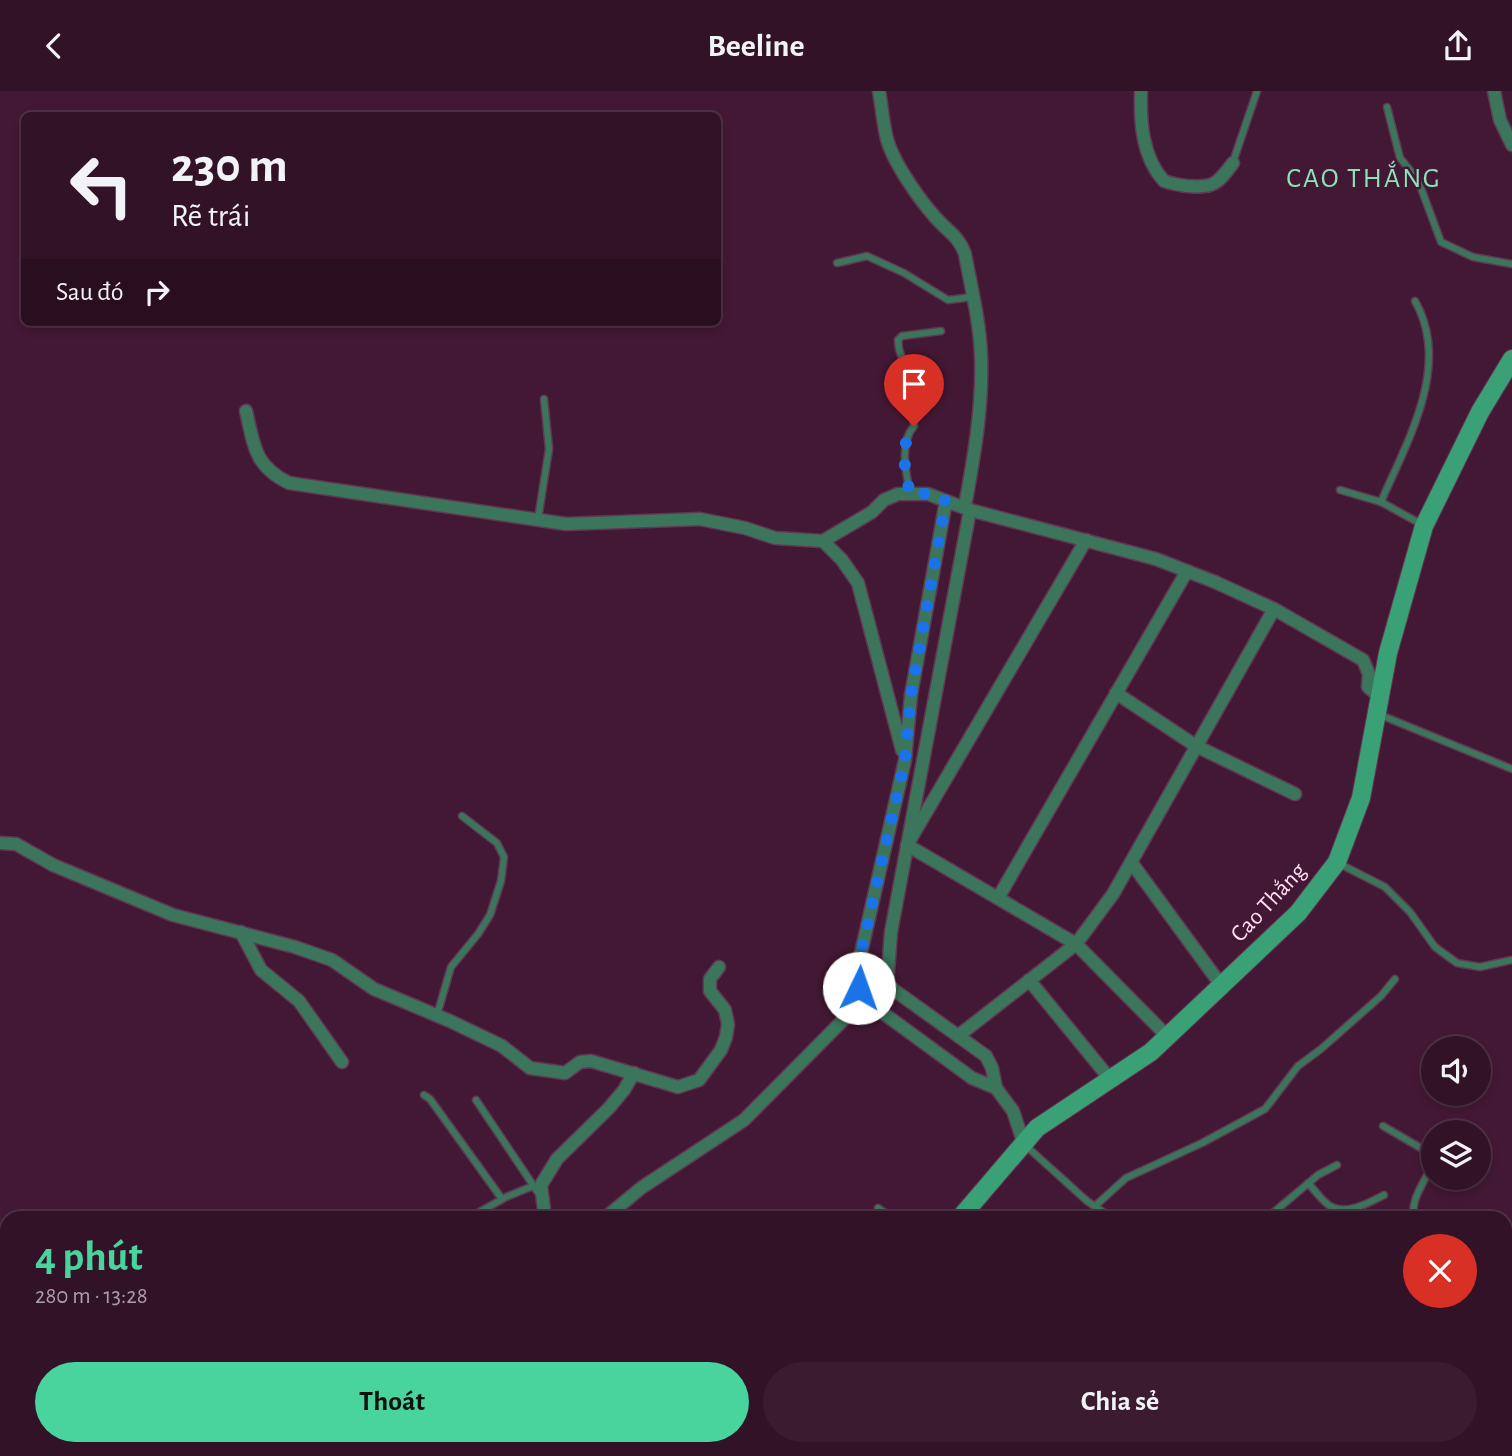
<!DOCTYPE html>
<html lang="vi">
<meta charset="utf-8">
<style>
:root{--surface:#321227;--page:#3a1b2f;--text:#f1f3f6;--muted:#a89ea7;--line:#4d3244;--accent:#49d49d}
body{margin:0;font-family:"Alegreya Sans",sans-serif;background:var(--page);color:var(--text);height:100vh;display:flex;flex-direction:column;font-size:26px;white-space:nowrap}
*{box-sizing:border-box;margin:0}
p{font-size:23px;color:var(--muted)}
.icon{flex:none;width:38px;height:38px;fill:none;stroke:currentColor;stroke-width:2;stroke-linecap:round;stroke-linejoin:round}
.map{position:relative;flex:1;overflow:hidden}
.drawer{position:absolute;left:0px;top:1120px;width:1512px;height:245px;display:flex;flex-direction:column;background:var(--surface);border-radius:21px 21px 0 0;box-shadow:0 4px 10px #0003,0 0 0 2px var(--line)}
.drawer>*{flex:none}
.guide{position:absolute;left:21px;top:21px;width:700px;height:214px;border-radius:10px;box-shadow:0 4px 10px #0003,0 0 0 2px var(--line);background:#321227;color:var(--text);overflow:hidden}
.tools{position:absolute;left:1421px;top:945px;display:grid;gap:14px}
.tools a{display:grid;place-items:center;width:70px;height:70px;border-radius:50%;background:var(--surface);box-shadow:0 4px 10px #0003,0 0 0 2px var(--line);font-size:35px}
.pin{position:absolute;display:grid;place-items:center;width:60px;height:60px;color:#fff;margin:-72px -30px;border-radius:50% 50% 50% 0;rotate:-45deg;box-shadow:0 0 7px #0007}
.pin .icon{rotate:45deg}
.me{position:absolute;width:77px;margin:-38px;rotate:3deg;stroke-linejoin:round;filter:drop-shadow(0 0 5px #0008)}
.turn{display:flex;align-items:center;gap:24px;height:147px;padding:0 35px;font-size:32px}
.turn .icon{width:91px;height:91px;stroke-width:2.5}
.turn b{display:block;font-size:49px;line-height:60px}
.then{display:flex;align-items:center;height:66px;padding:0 35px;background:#0003;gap:14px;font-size:26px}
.round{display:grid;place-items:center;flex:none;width:74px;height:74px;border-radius:37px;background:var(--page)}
.head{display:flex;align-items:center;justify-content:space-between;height:119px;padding:0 35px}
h1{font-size:42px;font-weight:700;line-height:52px;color:var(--accent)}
.cta{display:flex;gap:14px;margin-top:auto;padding:14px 35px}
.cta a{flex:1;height:80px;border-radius:42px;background:var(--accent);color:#111;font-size:28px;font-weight:700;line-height:80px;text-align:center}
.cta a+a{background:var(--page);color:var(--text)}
header{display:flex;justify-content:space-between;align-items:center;height:91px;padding:0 35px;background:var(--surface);font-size:32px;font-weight:700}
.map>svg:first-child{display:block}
</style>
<header><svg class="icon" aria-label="back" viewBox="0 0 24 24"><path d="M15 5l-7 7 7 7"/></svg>Beeline<svg class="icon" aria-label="share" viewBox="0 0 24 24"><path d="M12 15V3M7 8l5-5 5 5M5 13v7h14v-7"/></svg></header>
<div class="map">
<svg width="1512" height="1365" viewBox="0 0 1512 1365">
<rect width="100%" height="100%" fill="#431834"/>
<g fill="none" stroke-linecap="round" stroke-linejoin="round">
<defs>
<g id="lane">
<polyline points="1387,16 1400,67 1418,89 1441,151 1473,166 1512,173"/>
<polyline points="1233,71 1257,0"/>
<polyline points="837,172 867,165 904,182 948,209 972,206"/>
<polyline points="1340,399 1381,411 1423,434"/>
<path d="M910,402C906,382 899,352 914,335L908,284L899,258L898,249L902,245L941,240"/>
<path d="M1381,411C1407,350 1452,275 1415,210"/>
<polyline points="538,428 549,358 544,308"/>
<polyline points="1378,623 1512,678"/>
<polyline points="1338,772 1385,796 1410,821 1435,856 1457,872 1480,876 1512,869"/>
<polyline points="437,924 451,876 478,843 490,824 501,790 504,766 497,752 462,725"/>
<polyline points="424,1004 430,1008 502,1108"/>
<polyline points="476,1009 539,1103"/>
<polyline points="1383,1035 1426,1060 1433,1070"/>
<polyline points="1025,1054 1087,1110 1112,1127"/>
<path d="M1308,1092C1315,1099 1323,1112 1332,1116C1348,1124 1370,1111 1384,1104"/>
<polyline points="1095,1115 1126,1087 1202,1052 1265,1018 1298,975 1321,958 1381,905 1395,888"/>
<polyline points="878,1117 893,1127"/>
<polyline points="469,1127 506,1106 533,1095"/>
<polyline points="1267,1127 1318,1084 1337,1074"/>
<path d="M1415,1127C1408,1110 1427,1088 1433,1072"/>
<polyline points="4,1232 7,1298"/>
<polyline points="417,1358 421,1365"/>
<polyline points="1332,1358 1344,1365"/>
<polyline points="1405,1358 1411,1365"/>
<polyline points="534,1365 548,1358"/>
</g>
<g id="street">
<path d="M879,0C882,16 883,33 887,48C893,71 919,108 935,126C947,140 959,145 965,163C971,196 980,231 981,265C983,315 974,366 965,415"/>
<path d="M1141,0C1140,31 1142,66 1164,90C1172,93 1179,94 1187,95C1213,97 1217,94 1233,72"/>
<polyline points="1494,0 1500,29 1512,54"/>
<path d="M246,320C254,354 254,375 289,392L566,433L700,428L745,437L775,447L823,450L872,421L884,409L898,403H928L970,419L1156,468L1215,491L1274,518L1363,569L1369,583L1368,596L1380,606"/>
<polyline points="946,410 911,604 905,669 861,862 859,897 868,911 883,922 972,987 996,997 1013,1020 1024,1053"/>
<polyline points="970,419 891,841 887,894 986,965 992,977 996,997"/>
<polyline points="1086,449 907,754 1076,853 1167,945"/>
<polyline points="823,450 842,469 858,492 902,659"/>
<polyline points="1116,602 1196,655 1295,703"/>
<polyline points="0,752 16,753 53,774 173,824 295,856 332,869 374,898 450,930 502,955 530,977 565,982 580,971 591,970 678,996 699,989 721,959 726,946 728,933 725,919 710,900 710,888 719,876"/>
<polyline points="1131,771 1221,894"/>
<polyline points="998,807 1187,480"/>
<polyline points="241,841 261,879 299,910 342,971"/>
<polyline points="1029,889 1110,988"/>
<polyline points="958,945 1076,853 1113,803 1274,518"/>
<polyline points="545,1127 541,1094 557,1068 609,1017 624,999 634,982"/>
<polyline points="605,1127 641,1097 744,1029 865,907 887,894"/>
<polyline points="1505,1156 1512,1155"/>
<polyline points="0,1352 7,1352"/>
<polyline points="266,1358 269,1365"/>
<polyline points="669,1358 679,1365"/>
<polyline points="38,1365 39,1358"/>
<polyline points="293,1365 307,1358"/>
<polyline points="381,1365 393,1358"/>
<polyline points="631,1365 638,1358"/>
</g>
<g id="secondary">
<polyline points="960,1127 1037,1037 1151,961 1298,822 1337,771 1361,707 1388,562 1424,435 1480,321 1512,268"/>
<polyline points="751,1365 765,1358"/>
<polyline points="803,1365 807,1358"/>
</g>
</defs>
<use href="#lane" stroke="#613852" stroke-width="9"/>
<use href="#street" stroke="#613852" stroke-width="15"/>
<use href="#secondary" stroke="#613852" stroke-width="20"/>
<use href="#lane" stroke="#3b765c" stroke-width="6"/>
<use href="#street" stroke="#3b765c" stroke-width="12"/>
<use href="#secondary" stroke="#3aa177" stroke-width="18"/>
</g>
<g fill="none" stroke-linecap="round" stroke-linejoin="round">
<path stroke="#1a73e8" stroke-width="12" stroke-dasharray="0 21.6" d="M859,897L861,862L905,669L911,604L946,410L928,403L910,402C905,381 899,353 914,335"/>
</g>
<g text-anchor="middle" stroke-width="5" stroke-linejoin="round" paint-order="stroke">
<g font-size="24" fill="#fde0f1" stroke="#431834">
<text transform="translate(1268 811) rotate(-47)" y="8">Cao Thắng</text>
</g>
<g font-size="28" letter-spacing="2" fill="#8de2ba" stroke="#431834">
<text x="1364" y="96">CAO THẮNG</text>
</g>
</g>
</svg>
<div class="tools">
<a><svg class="icon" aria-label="sound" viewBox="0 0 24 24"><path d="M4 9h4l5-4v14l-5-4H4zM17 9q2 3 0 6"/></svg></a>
<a><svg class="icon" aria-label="layers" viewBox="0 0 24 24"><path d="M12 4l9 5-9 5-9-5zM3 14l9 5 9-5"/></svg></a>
</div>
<div class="pin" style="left:914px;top:335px;background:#d93025"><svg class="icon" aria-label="arrive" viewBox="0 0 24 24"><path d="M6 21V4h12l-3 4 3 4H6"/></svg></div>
<svg class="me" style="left:859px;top:897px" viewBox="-20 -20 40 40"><circle r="19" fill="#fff"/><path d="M0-13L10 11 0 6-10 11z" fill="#1a73e8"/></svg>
<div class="guide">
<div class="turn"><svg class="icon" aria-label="left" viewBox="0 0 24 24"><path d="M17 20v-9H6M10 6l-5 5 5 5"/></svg><div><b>230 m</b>Rẽ trái</div></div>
<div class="then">Sau đó<svg class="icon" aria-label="right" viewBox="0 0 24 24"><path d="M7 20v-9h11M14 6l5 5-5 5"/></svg></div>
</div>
<section class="drawer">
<div class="head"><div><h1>4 phút</h1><p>280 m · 13:28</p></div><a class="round" style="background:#d93025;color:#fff"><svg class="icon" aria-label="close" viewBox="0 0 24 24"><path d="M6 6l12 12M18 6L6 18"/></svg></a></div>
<div class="cta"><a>Thoát</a><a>Chia sẻ</a></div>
</section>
</div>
